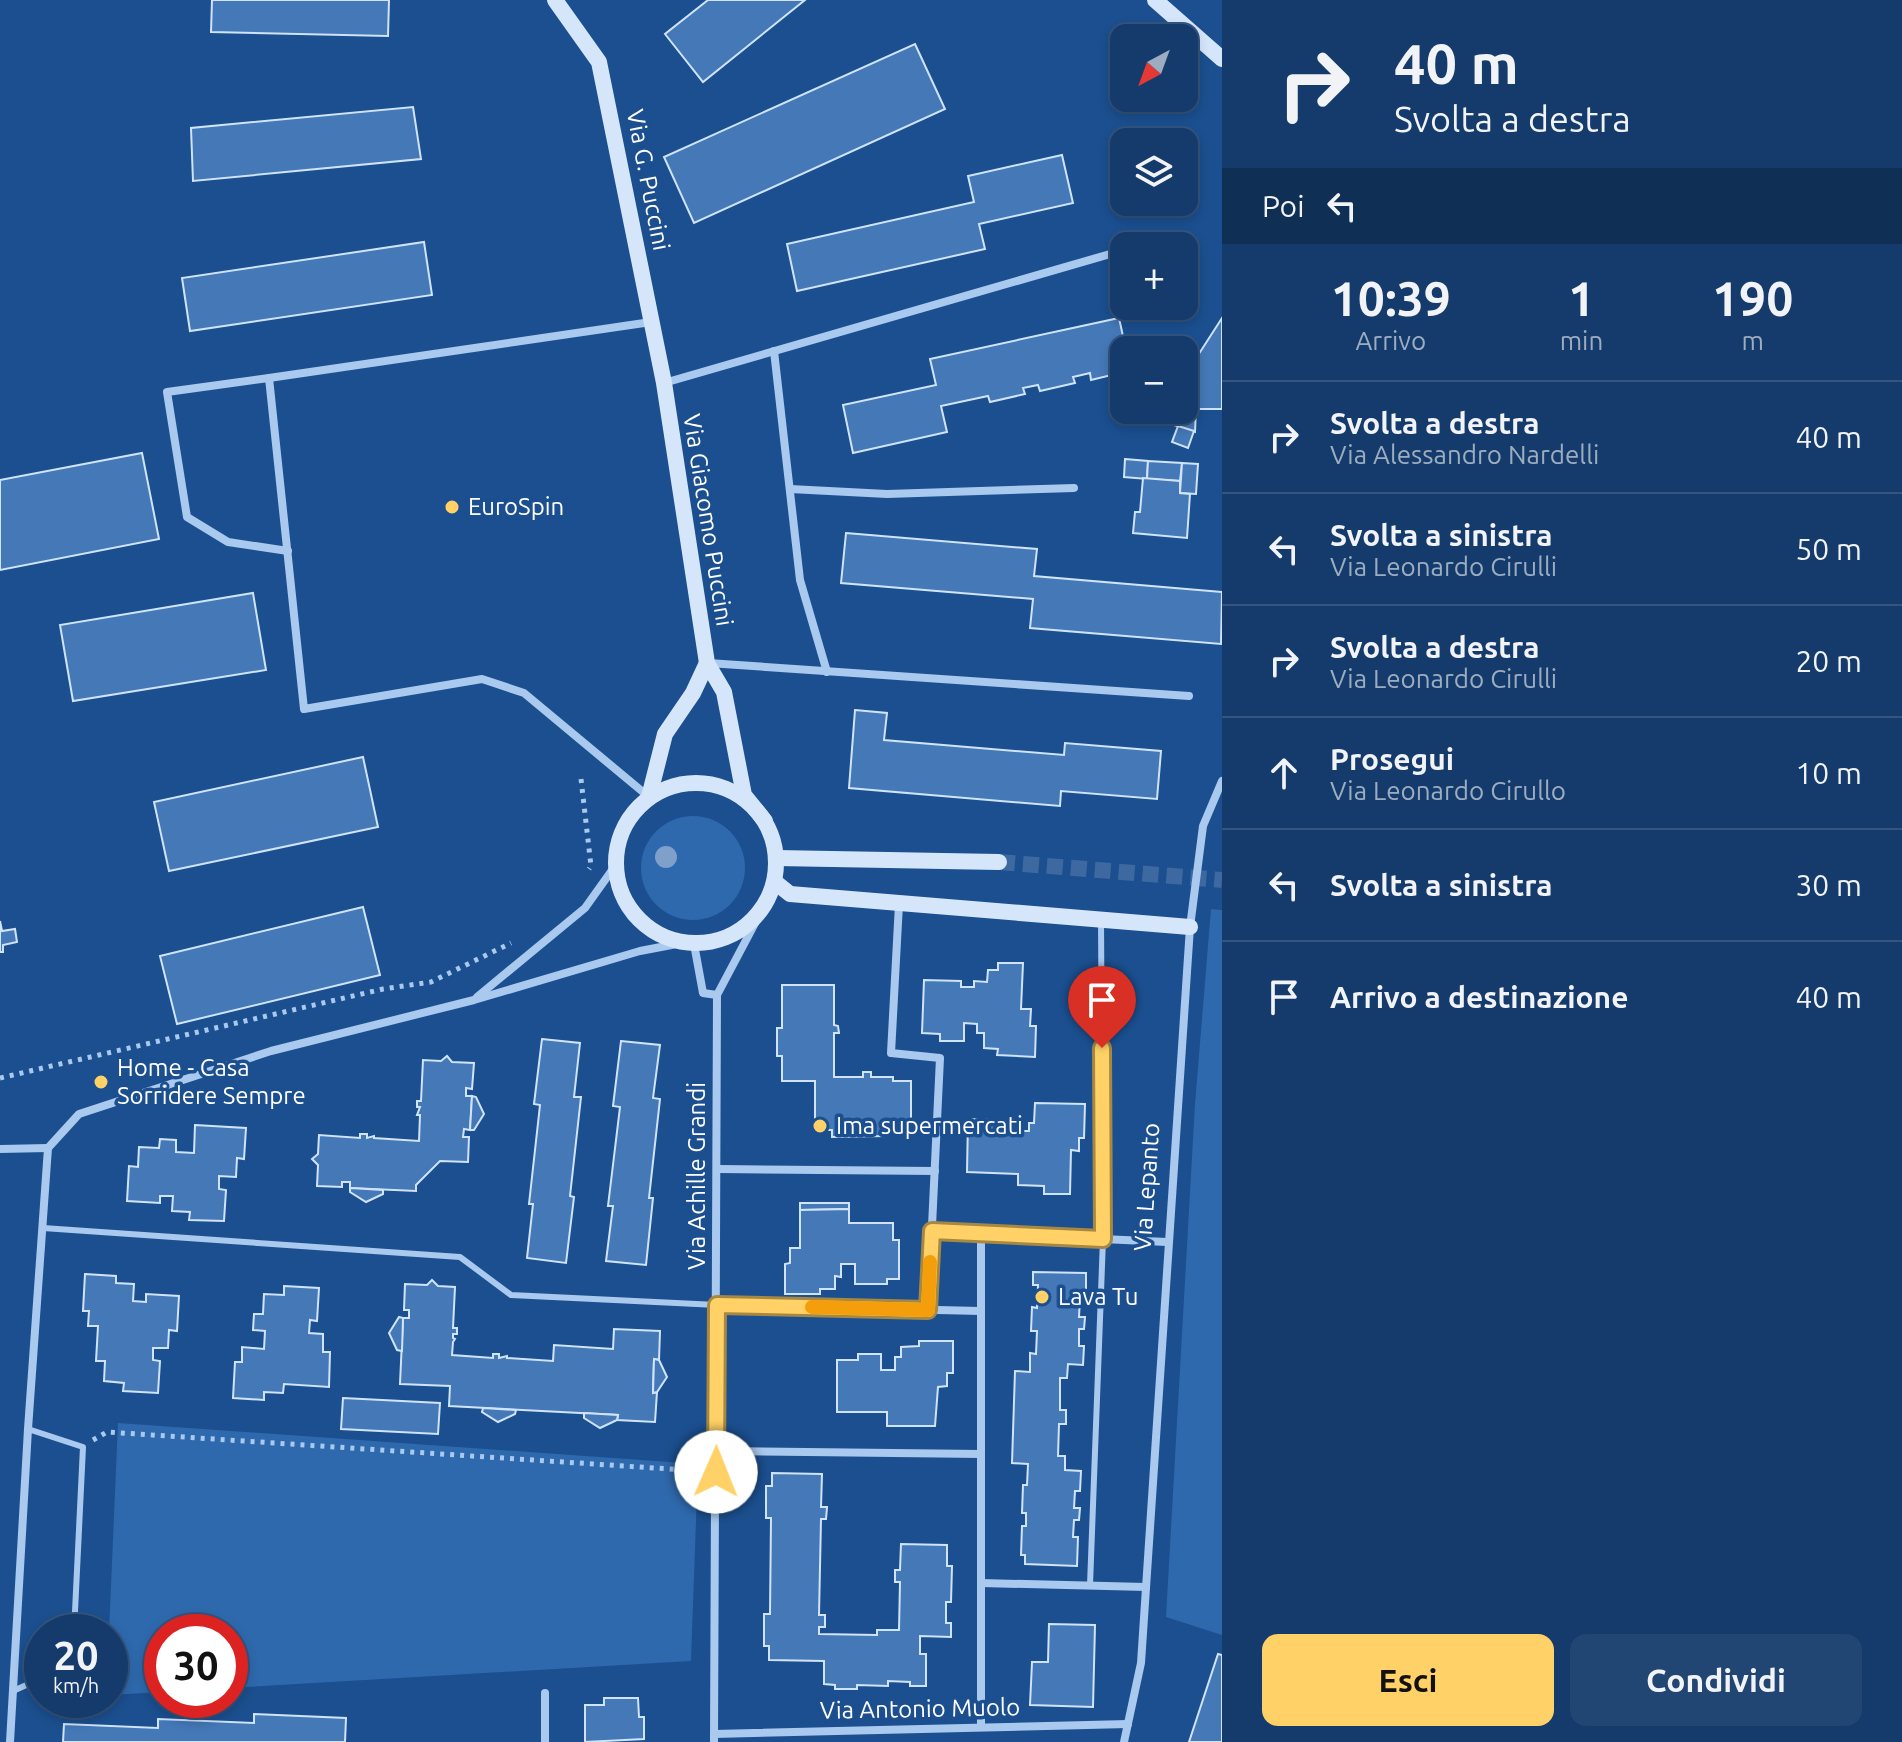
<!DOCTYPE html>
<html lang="it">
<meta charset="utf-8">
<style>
:root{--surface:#143b6b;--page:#214673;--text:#f1f3f6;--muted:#9dadc1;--line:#33557e;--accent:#ffd166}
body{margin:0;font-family:Ubuntu,sans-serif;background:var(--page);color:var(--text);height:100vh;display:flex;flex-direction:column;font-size:30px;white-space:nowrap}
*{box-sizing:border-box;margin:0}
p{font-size:26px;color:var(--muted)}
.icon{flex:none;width:44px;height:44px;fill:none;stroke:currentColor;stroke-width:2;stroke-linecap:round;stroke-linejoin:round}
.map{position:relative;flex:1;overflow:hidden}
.drawer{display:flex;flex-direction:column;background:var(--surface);width:680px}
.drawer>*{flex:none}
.top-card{background:#143b6b;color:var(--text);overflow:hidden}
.needle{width:52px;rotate:221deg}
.tools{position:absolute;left:1110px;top:24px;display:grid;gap:16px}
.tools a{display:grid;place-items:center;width:88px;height:88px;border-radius:16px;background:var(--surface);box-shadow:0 4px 12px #0003,0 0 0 2px var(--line);font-size:40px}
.speed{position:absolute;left:24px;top:1614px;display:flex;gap:16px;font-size:40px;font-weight:700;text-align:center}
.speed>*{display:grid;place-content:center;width:104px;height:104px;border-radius:50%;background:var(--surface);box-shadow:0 4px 12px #0003,0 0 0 2px var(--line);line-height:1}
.speed small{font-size:20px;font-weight:400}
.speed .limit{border:12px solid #d22;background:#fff;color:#111}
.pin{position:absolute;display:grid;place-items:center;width:68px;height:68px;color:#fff;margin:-82px -34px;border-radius:50% 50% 50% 0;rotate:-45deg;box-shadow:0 0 8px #0007}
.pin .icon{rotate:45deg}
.me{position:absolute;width:88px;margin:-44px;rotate:1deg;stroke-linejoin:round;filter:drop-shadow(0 0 6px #0008)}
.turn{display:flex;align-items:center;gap:28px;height:168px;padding:0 40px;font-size:36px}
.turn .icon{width:104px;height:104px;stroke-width:2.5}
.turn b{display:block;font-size:56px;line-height:68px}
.then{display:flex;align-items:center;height:76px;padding:0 40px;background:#0003;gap:16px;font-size:30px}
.eta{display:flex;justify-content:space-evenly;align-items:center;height:136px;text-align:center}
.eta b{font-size:48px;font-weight:600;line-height:56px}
.primary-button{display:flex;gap:16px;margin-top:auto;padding:16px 40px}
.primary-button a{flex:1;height:92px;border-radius:16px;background:var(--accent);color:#111;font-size:32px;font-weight:600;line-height:92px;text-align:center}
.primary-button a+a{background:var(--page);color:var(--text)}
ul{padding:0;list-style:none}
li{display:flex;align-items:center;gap:24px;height:112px;padding:0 40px;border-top:2px solid var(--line)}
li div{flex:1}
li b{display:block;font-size:30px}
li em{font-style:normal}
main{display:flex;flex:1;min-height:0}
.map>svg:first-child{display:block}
</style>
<main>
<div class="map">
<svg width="1222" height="1742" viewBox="0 0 1222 1742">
<rect width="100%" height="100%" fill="#1b4f8f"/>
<g fill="#2e69ad">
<circle cx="693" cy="868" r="52"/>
<polygon points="1211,909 1222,910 1222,1635 1166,1617 1195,1104"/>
<polygon points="118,1423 698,1464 691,1661 230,1688 230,1632 162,1632 162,1692 110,1695 109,1632"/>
</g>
<g fill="#4478b7" stroke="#cfe3fa" stroke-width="2">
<polygon points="212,0 389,0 388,36 211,32"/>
<polygon points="708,0 805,0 703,82 665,34"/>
<polygon points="915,44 945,109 694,223 664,157"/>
<polygon points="413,107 421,159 193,181 191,128"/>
<polygon points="1062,155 1073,203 979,224 985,249 797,291 787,244 974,202 968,176"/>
<polygon points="424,242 432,295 190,331 182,278"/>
<polygon points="1119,318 1126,350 1124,372 1091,380 1090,373 1073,377 1075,383 1040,391 1038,385 1023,388 1025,394 990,402 988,396 941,406 947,432 853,453 843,405 936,385 930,359"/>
<polygon points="1222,318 1222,409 1184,409 1184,377"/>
<polygon points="1196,409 1195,432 1171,424 1172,410"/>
<polygon points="1178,426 1194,431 1188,448 1172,442"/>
<polygon points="142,453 159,539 0,570 0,480"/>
<polygon points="1125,459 1148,461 1147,479 1124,477"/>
<polygon points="1148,461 1182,463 1180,481 1147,479"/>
<polygon points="1182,463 1198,464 1196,494 1180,493"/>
<polygon points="1143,478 1180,481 1180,493 1190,494 1187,538 1133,533 1135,512 1140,512"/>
<polygon points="846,533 1037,549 1034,576 1222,592 1221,644 1030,628 1033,599 841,583"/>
<polygon points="253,593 266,670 73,701 60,625"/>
<polygon points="855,710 887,713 884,740 1064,755 1065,743 1161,751 1157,799 1061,791 1060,806 849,788"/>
<polygon points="363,757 378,827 169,871 154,802"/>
<polygon points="363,907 380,975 177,1024 160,956"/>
<polygon points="0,921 2,931 15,929 17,942 3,945 3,952 0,952"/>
<polygon points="998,963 1023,963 1021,1009 1031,1009 1030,1026 1036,1026 1035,1057 997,1055 998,1049 984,1048 984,1033 977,1033 977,1024 964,1023 964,1041 940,1041 940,1034 922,1033 924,980 961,981 961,987 974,987 974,981 987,982 988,970 998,970"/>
<polygon points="782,985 834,985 834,1025 838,1026 839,1033 834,1033 834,1077 863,1077 863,1072 871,1072 871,1077 893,1077 893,1081 911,1081 911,1130 886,1130 886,1136 832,1137 832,1130 815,1130 815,1081 782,1081 782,1056 777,1056 777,1028 782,1028"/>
<polygon points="542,1039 580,1043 574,1097 581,1097 570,1196 574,1197 566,1263 527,1258 533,1204 529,1204 540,1105 534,1104"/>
<polygon points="621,1041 660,1045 653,1098 660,1099 649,1198 653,1198 646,1265 606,1261 613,1206 608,1206 620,1107 613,1106"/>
<polygon points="447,1056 452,1062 474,1063 472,1089 466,1088 466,1096 472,1096 470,1130 464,1129 463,1137 469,1137 468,1162 440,1161 416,1185 416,1191 350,1188 350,1182 342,1182 342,1187 317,1186 318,1165 312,1159 318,1154 319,1135 360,1138 360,1134 367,1134 367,1138 374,1136 374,1138 419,1141 420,1115 417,1115 420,1107 417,1107 417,1101 421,1101 423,1060 441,1061"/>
<polygon points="472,1096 476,1097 484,1114 474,1130 470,1130"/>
<polygon points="1035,1103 1085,1104 1084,1138 1079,1138 1079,1151 1071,1150 1070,1194 1044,1194 1044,1186 1018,1185 1018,1174 967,1172 968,1119 1014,1121 1014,1131 1029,1131 1029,1123 1034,1123"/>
<polygon points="195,1125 246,1128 244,1159 237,1158 236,1177 219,1176 219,1189 226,1190 224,1221 189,1220 190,1212 172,1211 173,1196 160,1196 160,1203 127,1201 129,1166 138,1167 139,1147 159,1148 160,1139 176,1140 176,1152 194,1153"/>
<polygon points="350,1188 383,1190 383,1194 366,1202 350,1192"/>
<polygon points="800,1203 849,1203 849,1209 800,1210"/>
<polygon points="849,1209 849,1223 893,1223 893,1240 899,1240 899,1279 887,1279 887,1284 855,1284 855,1264 841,1264 841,1277 835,1276 835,1289 820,1289 820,1294 785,1294 785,1264 790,1263 790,1248 800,1248 800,1210"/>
<polygon points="1033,1272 1086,1273 1086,1300 1080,1299 1079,1317 1085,1317 1084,1329 1079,1329 1079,1346 1084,1346 1083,1365 1068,1364 1067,1378 1060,1378 1060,1410 1066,1410 1066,1424 1059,1424 1058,1456 1065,1456 1065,1470 1081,1471 1080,1491 1075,1491 1074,1508 1080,1508 1079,1520 1074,1520 1073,1537 1078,1537 1077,1566 1025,1564 1025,1555 1021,1555 1022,1526 1026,1526 1026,1513 1022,1513 1023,1485 1027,1485 1028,1464 1012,1463 1015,1371 1030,1372 1030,1353 1036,1354 1037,1331 1031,1331 1032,1307 1037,1308 1038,1285 1033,1285"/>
<polygon points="85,1274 116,1276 116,1283 134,1284 133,1301 146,1302 146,1294 179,1296 177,1331 169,1330 168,1348 153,1348 153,1360 160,1361 158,1393 123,1391 124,1383 104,1381 105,1361 96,1361 98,1326 88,1326 89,1311 83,1311"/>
<polygon points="432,1280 438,1286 455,1287 453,1328 457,1328 457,1334 453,1334 453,1338 455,1339 453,1342 452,1355 493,1358 493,1354 499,1354 499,1358 507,1356 507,1358 553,1361 554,1345 613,1349 614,1329 660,1331 659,1360 654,1359 653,1393 657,1392 655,1422 617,1420 618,1415 449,1406 450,1386 400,1384 403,1318 409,1318 409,1310 404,1310 405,1284 427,1285"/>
<polygon points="284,1286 319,1288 317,1321 310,1320 309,1333 323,1334 323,1352 330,1352 329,1387 284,1384 283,1393 264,1392 264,1400 233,1398 235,1362 242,1362 242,1347 264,1349 265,1331 253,1330 254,1314 263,1314 264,1294 284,1295"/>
<polygon points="399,1317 403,1318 402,1351 397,1350 389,1333"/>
<polygon points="919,1341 953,1341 953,1373 947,1373 947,1386 938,1387 935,1426 887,1426 887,1412 837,1412 837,1360 858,1360 858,1354 881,1354 881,1370 895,1370 895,1357 901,1357 901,1347 919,1346"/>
<polygon points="654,1359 659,1360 667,1377 657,1392 653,1393"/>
<polygon points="343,1398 440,1403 438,1434 341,1429"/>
<polygon points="483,1408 516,1410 515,1414 498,1422 482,1412"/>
<polygon points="584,1413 618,1415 617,1420 600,1428 584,1418"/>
<polygon points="772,1473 822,1474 821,1507 827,1507 826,1519 821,1519 819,1615 825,1615 825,1627 819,1627 819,1634 877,1635 877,1630 899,1630 900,1582 895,1582 895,1570 900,1570 901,1544 947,1545 947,1566 952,1566 951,1602 946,1602 946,1623 951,1623 951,1637 920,1636 920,1654 926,1654 926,1686 910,1686 910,1682 888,1681 888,1686 857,1685 857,1689 835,1689 835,1685 824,1684 824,1661 769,1660 769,1646 764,1646 764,1614 770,1614 771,1518 766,1518 766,1486 772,1486"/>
<polygon points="1049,1624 1095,1625 1093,1707 1030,1705 1032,1662 1048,1662"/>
<polygon points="1218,1654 1222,1655 1222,1742 1189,1742"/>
<polygon points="604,1698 638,1698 639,1717 644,1717 644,1739 585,1742 585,1705 604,1705"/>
<polygon points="254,1714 346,1718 345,1742 63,1742 64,1724 158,1728 158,1719 254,1723"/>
</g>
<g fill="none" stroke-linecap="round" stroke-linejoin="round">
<polyline stroke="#3d69a0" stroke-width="16" stroke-dasharray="16 8" stroke-linecap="butt" points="999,862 1222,880"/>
<g stroke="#a9c9ee" stroke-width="5" stroke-dasharray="4 6" stroke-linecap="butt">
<polyline points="581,779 591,866 589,869"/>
<polyline points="0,1078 383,989 431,982 511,943"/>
<polyline points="93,1440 107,1432 700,1471"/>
</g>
<g stroke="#a9c9ee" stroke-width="6">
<polyline points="43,1228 460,1257 511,1295 717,1305"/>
<polyline points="28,1429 83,1447 74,1632"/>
<polyline points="1090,1585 1103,1239 1101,920"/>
<polyline points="13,1691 42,1678"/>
</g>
<g stroke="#a9c9ee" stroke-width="8">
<polyline points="774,351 800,580 827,672"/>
<polyline points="269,378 167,392 187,517 228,542 288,551"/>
<polyline points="664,383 1124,250"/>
<polyline points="790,489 887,494 1074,488"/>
<polyline points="708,663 1189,696"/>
<polyline points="649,797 524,693 482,679 304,709 269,378 651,322"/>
<polyline points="899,904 891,1053 940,1058 928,1310"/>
<polyline points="694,944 703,993 717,995"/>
<polyline points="717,995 762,910"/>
<polyline points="477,997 585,908 615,866"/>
<polyline points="0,1149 48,1148"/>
<polyline points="718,1169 935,1171"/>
<polyline points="932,1231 1167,1242"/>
<polyline points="981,1233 981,1727"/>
<polyline points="717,1305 981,1311"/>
<polyline points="717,1451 981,1454"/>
<polyline points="981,1583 1146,1587"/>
<polyline points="714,1734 1128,1724"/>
<polyline points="10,1742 28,1429 48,1148 79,1114 271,1051 474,1000 640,951 682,943"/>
<polyline points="545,1742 545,1693"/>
<polyline points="714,1742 717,995"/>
<polyline points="1124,1742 1141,1663 1190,927 1203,826 1222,781"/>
</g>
<g stroke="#d6e6fa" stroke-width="16">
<polyline points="555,0 599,62 664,383 707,663 724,692 744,795 765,821"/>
<polyline points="1155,0 1222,59"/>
<circle cx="696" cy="863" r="80"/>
<polyline points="649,797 665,734 693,693 707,663"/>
<polyline points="776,858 999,862"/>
<polyline points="775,882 790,894 1190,927"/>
</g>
</g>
<circle fill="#7ea0ca" cx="666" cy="857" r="11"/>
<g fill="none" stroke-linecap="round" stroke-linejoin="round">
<defs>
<polyline id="route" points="716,1472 717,1305 928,1310 932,1231 1103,1239 1102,1048"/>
</defs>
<use href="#route" stroke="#a68842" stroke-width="20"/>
<use href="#route" stroke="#ffd166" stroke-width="14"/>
<polyline stroke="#f59e0b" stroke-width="14" points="812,1307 928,1310 930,1262"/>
</g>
<g fill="#ffd166" stroke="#1b4f8f" stroke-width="3">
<circle cx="452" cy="507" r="8"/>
<circle cx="101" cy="1082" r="8"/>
<circle cx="820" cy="1126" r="8"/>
<circle cx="1042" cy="1297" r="8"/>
</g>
<g text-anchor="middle" stroke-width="7" stroke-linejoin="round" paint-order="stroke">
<g font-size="24" fill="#fff" stroke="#1b4f8f">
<text transform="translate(648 180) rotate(79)" y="8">Via G. Puccini</text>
<text transform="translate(708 520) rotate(81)" y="8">Via Giacomo Puccini</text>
<text transform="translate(697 1176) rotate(-90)" y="8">Via Achille Grandi</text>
<text transform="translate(1147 1187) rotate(-86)" y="8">Via Lepanto</text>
<text transform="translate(920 1709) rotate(-1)" y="8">Via Antonio Muolo</text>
</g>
<g font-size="24" fill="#fff" stroke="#1b4f8f" text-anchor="start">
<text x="468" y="515">EuroSpin</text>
<text x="117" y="1076">Home - Casa<tspan x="117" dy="28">Sorridere Sempre</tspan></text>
<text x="836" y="1134">Ima supermercati</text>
<text x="1058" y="1305">Lava Tu</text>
</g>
</g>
</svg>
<div class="tools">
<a><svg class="needle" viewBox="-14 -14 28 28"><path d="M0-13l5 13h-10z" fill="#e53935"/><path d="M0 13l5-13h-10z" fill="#9dadc1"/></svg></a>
<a><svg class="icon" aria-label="layers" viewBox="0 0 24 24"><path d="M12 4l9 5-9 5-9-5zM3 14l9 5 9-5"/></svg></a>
<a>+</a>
<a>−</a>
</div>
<div class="speed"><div>20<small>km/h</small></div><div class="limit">30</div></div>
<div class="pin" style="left:1102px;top:1048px;background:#d93025"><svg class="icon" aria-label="arrive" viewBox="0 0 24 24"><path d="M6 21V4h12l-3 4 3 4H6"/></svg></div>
<svg class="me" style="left:716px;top:1472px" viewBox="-20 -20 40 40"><circle r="19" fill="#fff"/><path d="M0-13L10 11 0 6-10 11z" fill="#ffd166"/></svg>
</div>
<section class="drawer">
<div class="top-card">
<div class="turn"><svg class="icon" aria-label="right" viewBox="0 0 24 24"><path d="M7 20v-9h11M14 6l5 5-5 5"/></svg><div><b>40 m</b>Svolta a destra</div></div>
<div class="then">Poi<svg class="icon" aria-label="left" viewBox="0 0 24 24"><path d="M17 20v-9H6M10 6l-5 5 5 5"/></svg></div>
</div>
<div class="eta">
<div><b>10:39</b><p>Arrivo</p></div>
<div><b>1</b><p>min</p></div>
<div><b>190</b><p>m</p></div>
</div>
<ul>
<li><svg class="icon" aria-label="right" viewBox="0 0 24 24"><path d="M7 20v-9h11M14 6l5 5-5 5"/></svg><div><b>Svolta a destra</b><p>Via Alessandro Nardelli</p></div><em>40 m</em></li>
<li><svg class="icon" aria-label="left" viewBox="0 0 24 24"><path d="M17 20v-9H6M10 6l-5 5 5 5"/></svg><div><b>Svolta a sinistra</b><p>Via Leonardo Cirulli</p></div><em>50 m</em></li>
<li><svg class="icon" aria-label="right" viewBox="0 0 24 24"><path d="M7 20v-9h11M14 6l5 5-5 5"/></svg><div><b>Svolta a destra</b><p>Via Leonardo Cirulli</p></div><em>20 m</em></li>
<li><svg class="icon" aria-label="ahead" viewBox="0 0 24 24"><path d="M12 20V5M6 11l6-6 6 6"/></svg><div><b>Prosegui</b><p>Via Leonardo Cirullo</p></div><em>10 m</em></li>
<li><svg class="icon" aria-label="left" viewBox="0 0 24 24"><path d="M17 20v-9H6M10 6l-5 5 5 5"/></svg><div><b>Svolta a sinistra</b></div><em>30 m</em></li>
<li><svg class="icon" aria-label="arrive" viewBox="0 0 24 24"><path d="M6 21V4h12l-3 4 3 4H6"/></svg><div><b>Arrivo a destinazione</b></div><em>40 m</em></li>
</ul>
<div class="primary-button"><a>Esci</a><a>Condividi</a></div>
</section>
</main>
